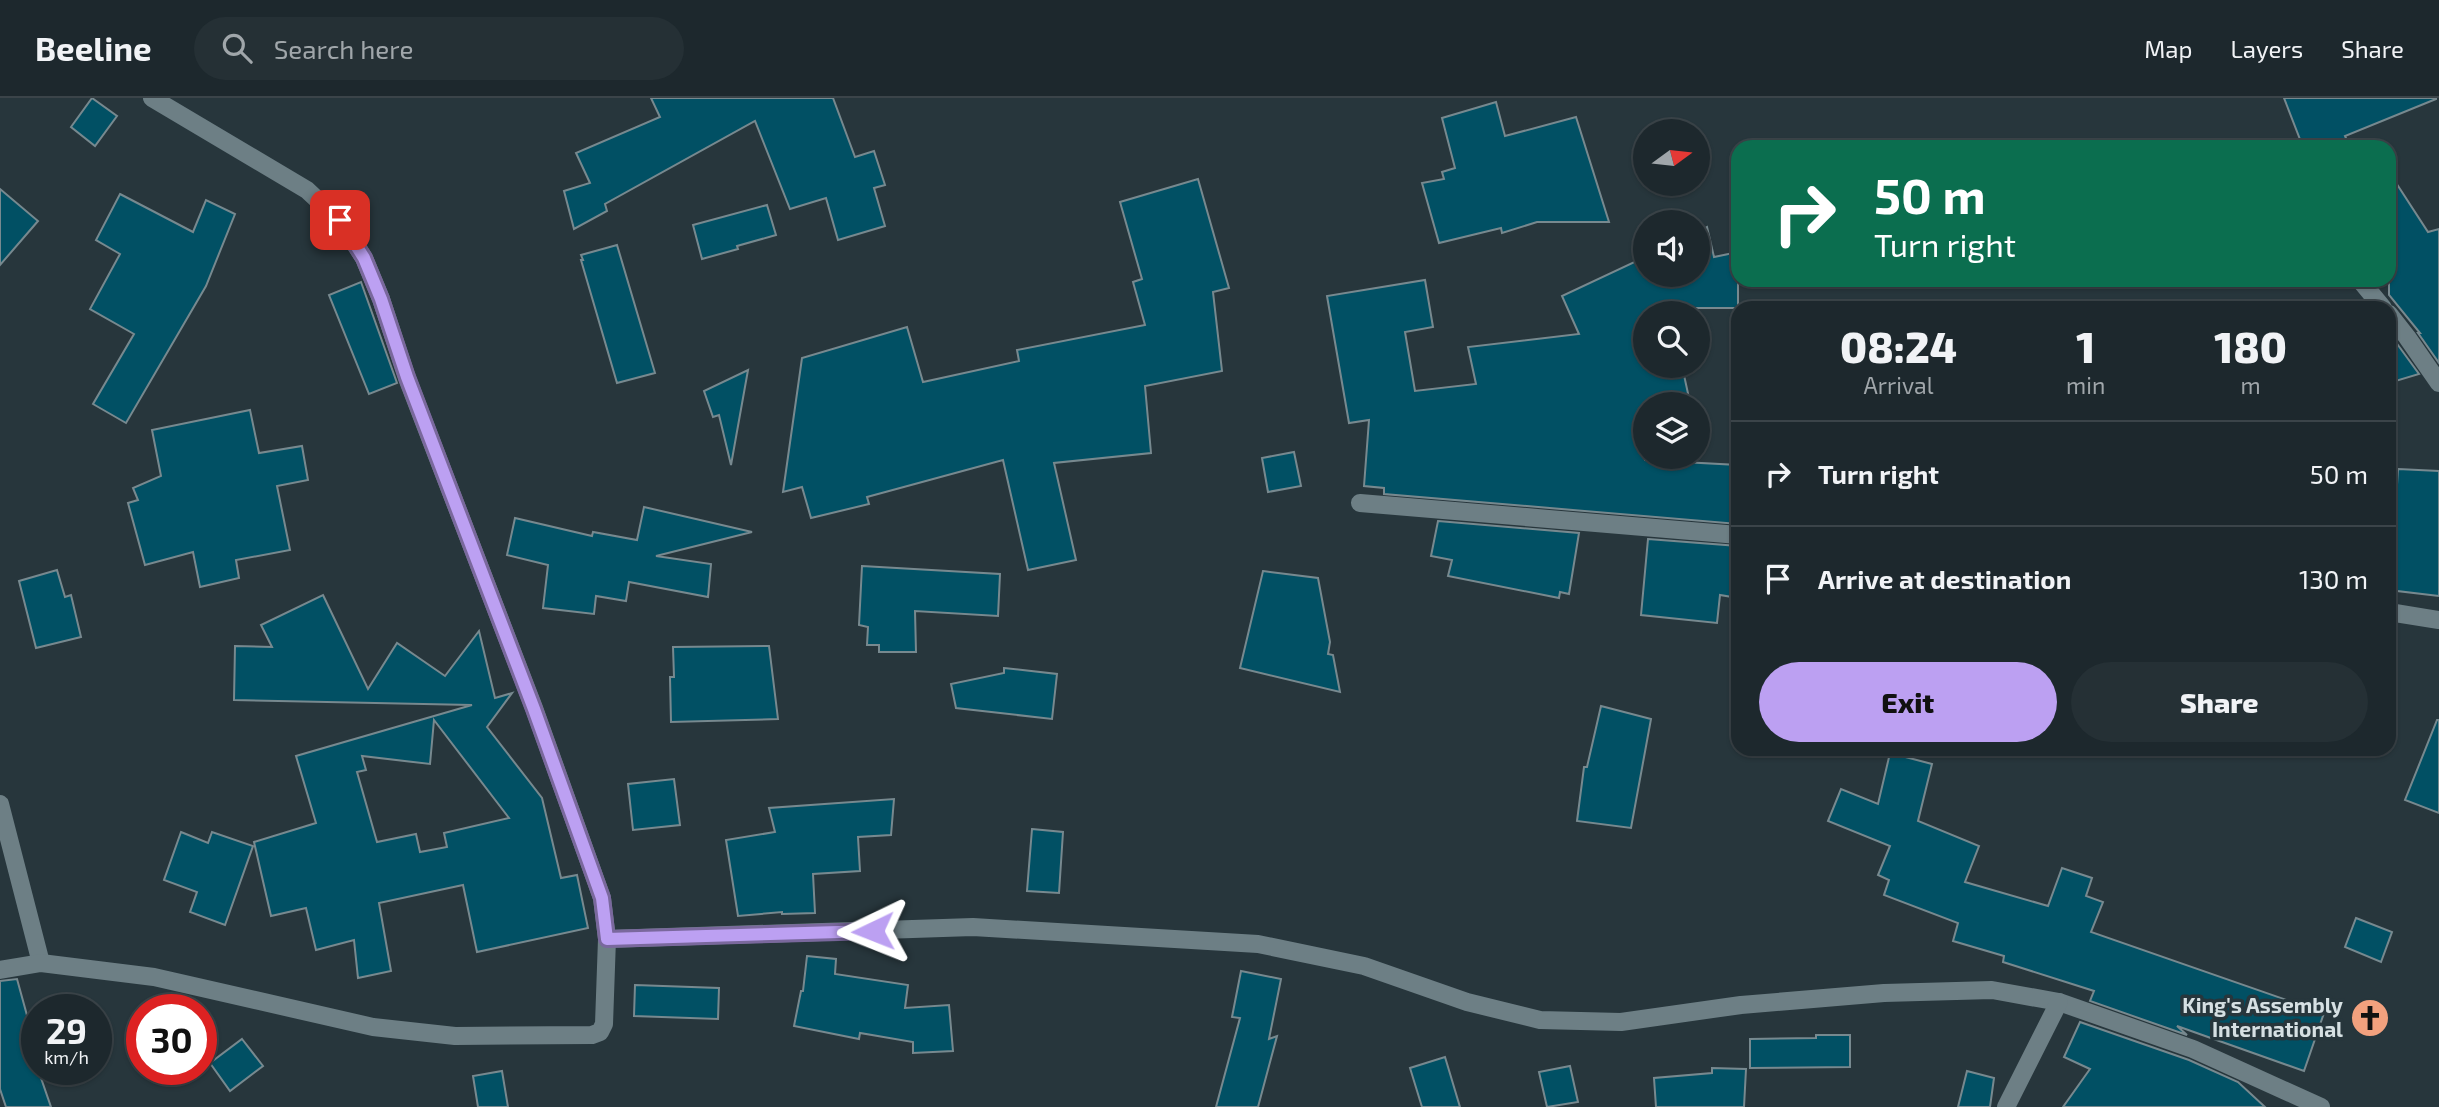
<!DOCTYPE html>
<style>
:root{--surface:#1d282d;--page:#253035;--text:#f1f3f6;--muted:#a0a6aa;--line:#3b4449;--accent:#bca0f2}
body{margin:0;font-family:"Exo 2",sans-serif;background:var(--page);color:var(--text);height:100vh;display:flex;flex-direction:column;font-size:26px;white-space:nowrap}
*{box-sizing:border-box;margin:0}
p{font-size:23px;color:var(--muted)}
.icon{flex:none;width:38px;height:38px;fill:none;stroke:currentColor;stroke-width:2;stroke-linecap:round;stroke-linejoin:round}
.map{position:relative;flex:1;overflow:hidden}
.panel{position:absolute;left:1731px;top:203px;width:665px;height:455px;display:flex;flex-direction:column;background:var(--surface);border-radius:21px;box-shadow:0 2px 5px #0004,0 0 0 2px var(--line)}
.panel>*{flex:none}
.guide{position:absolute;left:1731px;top:42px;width:665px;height:147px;border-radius:21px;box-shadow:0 2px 5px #0004,0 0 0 2px var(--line);background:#0b6e4f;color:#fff;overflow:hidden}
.needle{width:46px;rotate:75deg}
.controls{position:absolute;left:1633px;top:21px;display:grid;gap:14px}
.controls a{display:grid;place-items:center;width:77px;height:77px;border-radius:50%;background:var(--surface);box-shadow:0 2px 5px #0004,0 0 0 2px var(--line);font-size:35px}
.speed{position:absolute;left:21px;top:896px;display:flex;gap:14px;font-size:35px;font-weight:700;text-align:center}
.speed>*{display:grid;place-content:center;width:91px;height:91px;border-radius:50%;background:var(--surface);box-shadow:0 2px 5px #0004,0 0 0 2px var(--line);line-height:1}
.speed small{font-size:18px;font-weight:400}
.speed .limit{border:10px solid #d22;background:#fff;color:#111}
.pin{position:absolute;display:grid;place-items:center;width:60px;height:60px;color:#fff;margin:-30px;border-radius:14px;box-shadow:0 4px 10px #0006}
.me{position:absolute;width:77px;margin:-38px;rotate:268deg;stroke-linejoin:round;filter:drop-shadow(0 0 5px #0008)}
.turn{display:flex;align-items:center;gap:24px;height:147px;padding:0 28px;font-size:32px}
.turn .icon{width:91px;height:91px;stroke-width:2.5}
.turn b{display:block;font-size:49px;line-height:60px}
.eta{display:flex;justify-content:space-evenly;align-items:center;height:119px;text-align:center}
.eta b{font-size:42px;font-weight:800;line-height:49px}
.action{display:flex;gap:14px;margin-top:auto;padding:14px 28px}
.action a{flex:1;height:80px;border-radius:42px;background:var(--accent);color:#111;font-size:28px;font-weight:800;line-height:80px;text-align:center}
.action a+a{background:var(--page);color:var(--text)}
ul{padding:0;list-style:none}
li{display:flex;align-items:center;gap:21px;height:105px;padding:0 28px;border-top:2px solid var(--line)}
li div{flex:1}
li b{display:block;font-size:26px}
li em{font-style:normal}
header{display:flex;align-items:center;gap:42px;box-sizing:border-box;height:98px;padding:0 35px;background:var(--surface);border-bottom:2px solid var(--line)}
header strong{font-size:33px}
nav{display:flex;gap:38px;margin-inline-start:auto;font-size:24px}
.search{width:490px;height:63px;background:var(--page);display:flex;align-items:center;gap:18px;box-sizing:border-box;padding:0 24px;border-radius:38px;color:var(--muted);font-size:26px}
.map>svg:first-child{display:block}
</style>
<header>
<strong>Beeline</strong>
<div class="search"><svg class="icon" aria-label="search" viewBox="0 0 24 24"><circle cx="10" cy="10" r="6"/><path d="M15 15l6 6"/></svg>Search here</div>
<nav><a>Map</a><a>Layers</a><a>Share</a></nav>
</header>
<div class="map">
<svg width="2439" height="1009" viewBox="0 0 2439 1009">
<rect width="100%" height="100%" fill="#27363c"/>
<g fill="#015064" stroke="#77898f" stroke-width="2" fill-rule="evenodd">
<polygon points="92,0 117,18 95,48 71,29"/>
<polygon points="651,0 833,0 855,59 874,53 885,87 874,90 885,128 838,142 826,100 790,111 755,23 605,106 607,113 574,131 564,93 590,85 576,55 660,19"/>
<polygon points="2284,0 2436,0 2436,1 2345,38 2350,49 2303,49"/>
<polygon points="1496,4 1505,38 1576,19 1609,124 1537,124 1502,135 1501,130 1439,145 1422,85 1444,81 1442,74 1455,70 1442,20"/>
<polygon points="2389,74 2428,134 2439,131 2439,265 2418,235 2420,235 2389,197"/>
<polygon points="1198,81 1229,190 1213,194 1222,273 1145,288 1151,355 1054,365 1076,462 1028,472 1003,362 867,399 869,406 811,420 802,389 783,394 802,260 907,229 923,284 1019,263 1017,252 1145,227 1133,184 1142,181 1120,104"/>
<polygon points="0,91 38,123 0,167"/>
<polygon points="120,96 193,134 206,102 235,116 206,188 126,325 93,306 134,236 90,211 120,156 96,142"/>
<polygon points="767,107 776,137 737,148 738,151 702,161 693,127"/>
<polygon points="1707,129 1714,159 1738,154 1738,210 1691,210 1692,215 1645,215 1645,268 1682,268 1689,300 1663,306 1645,306 1645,362 1738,367 1738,426 1384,396 1384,390 1364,388 1369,322 1349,325 1327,198 1425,182 1433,229 1405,234 1415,293 1476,286 1468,249 1579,236 1562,198 1645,159 1645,177 1698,177 1698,134"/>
<polygon points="617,147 655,275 617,285 581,162 583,162 581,157"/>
<polygon points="361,184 397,285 369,296 329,197"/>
<polygon points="2395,243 2419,276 2389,285 2389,245"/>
<polygon points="748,272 731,367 719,317 713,319 704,293"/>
<polygon points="250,312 259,355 302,348 308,382 277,388 290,452 236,462 239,480 200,489 193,454 145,467 128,405 138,402 133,390 161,378 152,332"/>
<polygon points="1294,354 1301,388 1268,394 1262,360"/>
<polygon points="2398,371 2439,373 2439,498 2389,492 2389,434 2394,434"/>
<polygon points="644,409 752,434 656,458 711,466 708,499 629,484 626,503 596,498 594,516 543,510 548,467 507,457 515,420 592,438 593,434 637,442"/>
<polygon points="1438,423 1579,435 1569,496 1560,494 1559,500 1448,478 1452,462 1431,458"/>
<polygon points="1648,441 1738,448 1738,500 1720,497 1717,525 1641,517"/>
<polygon points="862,468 1000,476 998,518 915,513 916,554 879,554 879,547 867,547 868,529 859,527"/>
<polygon points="57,472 65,499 71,497 81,539 36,550 19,483"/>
<polygon points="1263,473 1318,480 1330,544 1328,556 1333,557 1340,594 1240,570"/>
<path d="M323,497L368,591L397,545L445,578L479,533L495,600L512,595L487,629L542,700L561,780L577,777L588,830L477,854L463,787L379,805L391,873L358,880L354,842L316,852L306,810L271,818L254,744L316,725L296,658L472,607L234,602L235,548L272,549L261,527ZM434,622L509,720L444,735L447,749L420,754L416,736L377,744L357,674L366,672L362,658L430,666Z"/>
<polygon points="769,548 778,621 671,624 670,579 674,579 673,549"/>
<polygon points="1004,570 1057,576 1052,621 956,610 951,586 1004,575"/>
<polygon points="1601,608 1651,621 1631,730 1577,723 1584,669 1587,669"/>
<polygon points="2437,622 2439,622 2439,715 2405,702"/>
<polygon points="1890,655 1932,666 1918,723 1979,748 1965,784 2048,808 2062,770 2092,780 2086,798 2103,804 2091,834 2324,915 2304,973 2177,928 2187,937 2090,903 2094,893 2003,864 2004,858 1953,843 1958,825 1884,797 1889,782 1878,777 1890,748 1828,723 1841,691 1878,706"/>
<polygon points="674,681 680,727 633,732 628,686"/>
<polygon points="894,701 891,737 858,739 860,773 813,776 815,815 782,816 782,814 738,818 726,742 775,734 769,710"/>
<polygon points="1032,731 1063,734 1059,795 1027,793"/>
<polygon points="181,734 208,745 212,734 253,748 225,827 190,814 197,794 164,782"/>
<polygon points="2356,820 2392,834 2381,864 2345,849"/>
<polygon points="807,858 836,861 835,876 908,887 905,910 949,907 953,953 913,955 913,944 860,935 859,941 794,928 801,893 803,893"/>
<polygon points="1241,873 1281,881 1269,941 1277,938 1258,1009 1216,1009 1240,920 1232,919"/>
<polygon points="17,881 36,950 31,951 51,1009 6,1009 0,991 0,883"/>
<polygon points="635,887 719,890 718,921 634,918"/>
<polygon points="2080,924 2189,962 2238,984 2265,1009 2063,1009 2090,971 2064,959"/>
<polygon points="1816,937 1850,937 1850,969 1750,970 1750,941 1816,940"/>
<polygon points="242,941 263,968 230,993 210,965"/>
<polygon points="1445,959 1460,1009 1422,1009 1410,970"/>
<polygon points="1570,968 1578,1004 1547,1009 1539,974"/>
<polygon points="1712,970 1746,971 1744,1009 1656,1009 1654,980 1712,975"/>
<polygon points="502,973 508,1009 478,1009 473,978"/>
<polygon points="1967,973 1994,980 1990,1009 1958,1009"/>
</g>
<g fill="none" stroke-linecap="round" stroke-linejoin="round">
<g stroke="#6d7f85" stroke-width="18">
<polyline points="2360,182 2383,210"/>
<polyline points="2389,216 2407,239 2439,285"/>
<polyline points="1360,405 1738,437"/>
<polyline points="2389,514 2439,522"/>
<polyline points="0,706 41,865"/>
<polyline points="607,841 973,829 1258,846 1364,868 1467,904 1540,922 1621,924 1741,907 1884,895 1992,892 2059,904 2193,951 2321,1009"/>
<polyline points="0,872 41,865 154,879 373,929 455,938 592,937 600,934 604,926 607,841 602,800 534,610 407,280 381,201 364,160 340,123 307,92 152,0"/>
<polyline points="2006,1009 2059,904"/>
</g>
</g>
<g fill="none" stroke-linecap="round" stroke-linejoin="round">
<defs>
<polyline id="route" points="340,122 364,160 381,201 407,279 534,611 602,800 607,841 873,833"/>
</defs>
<use href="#route" stroke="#7a689d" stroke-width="18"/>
<use href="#route" stroke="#bca0f2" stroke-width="12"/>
</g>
<defs>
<symbol id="church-disc" viewBox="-11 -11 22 22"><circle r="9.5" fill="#f2a17e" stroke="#27363c"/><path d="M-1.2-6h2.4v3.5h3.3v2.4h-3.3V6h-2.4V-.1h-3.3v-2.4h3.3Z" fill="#111"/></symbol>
</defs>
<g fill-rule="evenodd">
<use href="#church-disc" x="2348" y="898" width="44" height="44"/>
</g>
<g text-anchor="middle" stroke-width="7" stroke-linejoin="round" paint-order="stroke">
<g font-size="21" font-weight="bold" fill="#d6e0e3" stroke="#27363c" text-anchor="end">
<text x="2343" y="915">King's Assembly<tspan x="2343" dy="24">International</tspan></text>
</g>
</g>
</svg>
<div class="controls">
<a><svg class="needle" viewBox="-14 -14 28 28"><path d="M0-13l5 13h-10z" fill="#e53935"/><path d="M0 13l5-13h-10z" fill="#a0a6aa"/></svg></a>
<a><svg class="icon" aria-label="sound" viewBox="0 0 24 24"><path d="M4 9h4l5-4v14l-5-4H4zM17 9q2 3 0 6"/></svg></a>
<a><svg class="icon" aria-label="search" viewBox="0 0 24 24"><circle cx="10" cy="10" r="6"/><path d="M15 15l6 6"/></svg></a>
<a><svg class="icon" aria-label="layers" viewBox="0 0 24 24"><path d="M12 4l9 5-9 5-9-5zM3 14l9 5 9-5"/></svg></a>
</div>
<div class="speed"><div>29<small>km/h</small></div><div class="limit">30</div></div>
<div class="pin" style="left:340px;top:122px;background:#d93025"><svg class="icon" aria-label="arrive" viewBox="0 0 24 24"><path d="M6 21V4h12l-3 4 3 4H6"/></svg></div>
<svg class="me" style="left:873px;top:833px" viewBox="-20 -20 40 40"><path d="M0-17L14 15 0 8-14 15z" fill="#bca0f2" stroke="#fff" stroke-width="4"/></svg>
<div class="guide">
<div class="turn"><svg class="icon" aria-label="right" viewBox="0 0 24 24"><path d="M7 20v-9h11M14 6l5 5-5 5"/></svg><div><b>50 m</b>Turn right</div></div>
</div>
<section class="panel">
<div class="eta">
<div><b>08:24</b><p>Arrival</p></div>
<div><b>1</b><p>min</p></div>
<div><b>180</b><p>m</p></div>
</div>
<ul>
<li><svg class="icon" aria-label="right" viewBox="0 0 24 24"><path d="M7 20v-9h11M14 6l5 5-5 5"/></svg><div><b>Turn right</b></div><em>50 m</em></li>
<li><svg class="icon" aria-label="arrive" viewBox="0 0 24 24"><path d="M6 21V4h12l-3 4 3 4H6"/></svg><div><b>Arrive at destination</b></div><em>130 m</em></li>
</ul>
<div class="action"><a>Exit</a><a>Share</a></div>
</section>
</div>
